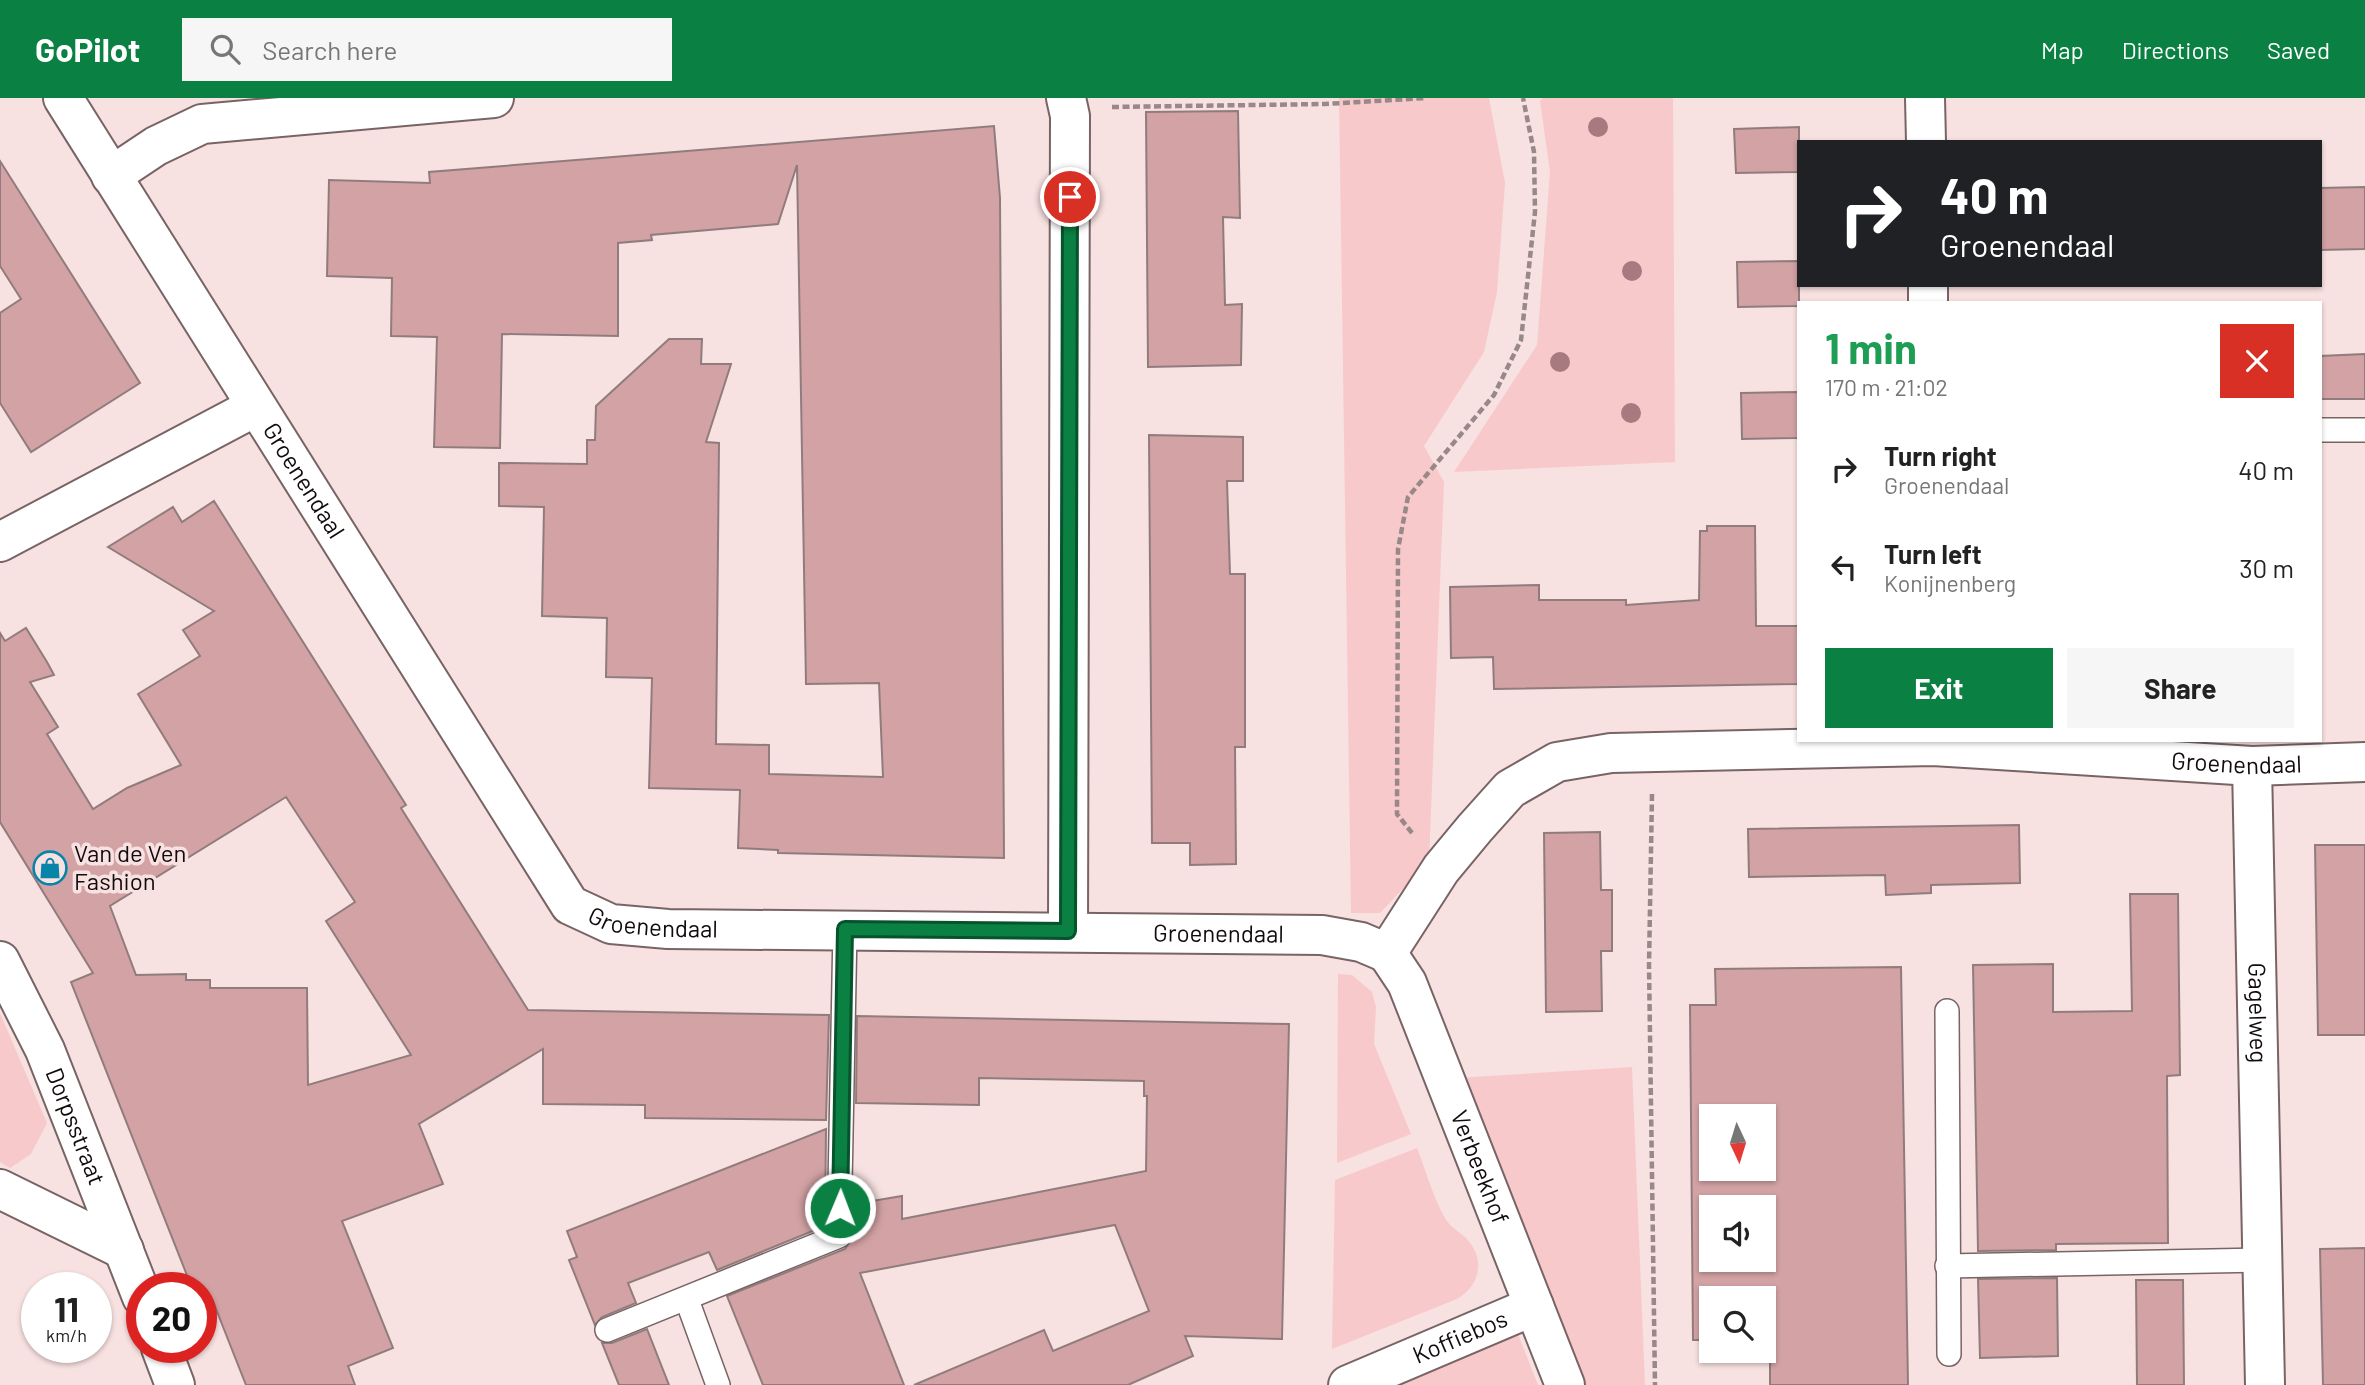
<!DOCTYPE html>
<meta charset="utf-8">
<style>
:root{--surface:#fff;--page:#f6f6f6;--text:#222;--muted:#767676;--accent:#0b8043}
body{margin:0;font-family:Barlow,sans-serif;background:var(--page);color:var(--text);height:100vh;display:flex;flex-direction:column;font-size:26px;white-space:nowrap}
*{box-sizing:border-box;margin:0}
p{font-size:23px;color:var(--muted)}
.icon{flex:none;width:38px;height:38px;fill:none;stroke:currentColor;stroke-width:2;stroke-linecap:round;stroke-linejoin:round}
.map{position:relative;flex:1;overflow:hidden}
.details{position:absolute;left:1797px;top:203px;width:525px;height:441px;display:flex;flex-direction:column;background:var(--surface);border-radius:0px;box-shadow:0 2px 5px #0004}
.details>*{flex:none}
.top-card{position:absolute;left:1797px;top:42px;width:525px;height:147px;border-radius:0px;box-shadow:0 2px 5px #0004;background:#202124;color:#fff;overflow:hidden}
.needle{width:46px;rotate:176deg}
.fabs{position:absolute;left:1699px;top:1006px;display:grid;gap:14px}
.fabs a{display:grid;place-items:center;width:77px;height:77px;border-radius:0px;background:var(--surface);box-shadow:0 2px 5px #0004;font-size:35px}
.speed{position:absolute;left:21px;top:1174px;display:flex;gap:14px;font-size:35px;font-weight:700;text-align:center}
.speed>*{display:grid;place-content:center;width:91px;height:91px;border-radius:50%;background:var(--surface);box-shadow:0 2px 5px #0004;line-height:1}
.speed small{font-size:18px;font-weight:400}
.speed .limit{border:10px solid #d22;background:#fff;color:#111}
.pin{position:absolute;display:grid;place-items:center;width:60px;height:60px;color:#fff;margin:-30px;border:4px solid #fff;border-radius:50%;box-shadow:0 2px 7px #0007}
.me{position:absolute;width:77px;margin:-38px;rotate:1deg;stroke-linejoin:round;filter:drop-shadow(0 0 5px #0008)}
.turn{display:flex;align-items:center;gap:24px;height:147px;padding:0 28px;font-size:32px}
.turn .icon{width:91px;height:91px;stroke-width:2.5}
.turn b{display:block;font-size:49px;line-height:60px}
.round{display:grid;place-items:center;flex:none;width:74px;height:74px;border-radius:0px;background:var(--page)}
.overview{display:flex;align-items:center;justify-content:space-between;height:119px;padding:0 28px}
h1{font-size:42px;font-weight:700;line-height:52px;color:#1e9e55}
.action{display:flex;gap:14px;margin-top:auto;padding:14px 28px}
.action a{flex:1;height:80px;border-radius:0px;background:var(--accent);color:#fff;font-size:28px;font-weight:700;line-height:80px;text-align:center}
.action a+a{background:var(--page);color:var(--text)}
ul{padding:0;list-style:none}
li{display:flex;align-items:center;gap:21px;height:98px;padding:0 28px}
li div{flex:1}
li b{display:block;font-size:26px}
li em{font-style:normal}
header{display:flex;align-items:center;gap:42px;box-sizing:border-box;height:98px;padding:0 35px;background:var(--accent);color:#fff}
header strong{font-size:33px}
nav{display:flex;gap:38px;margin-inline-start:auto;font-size:24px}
.search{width:490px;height:63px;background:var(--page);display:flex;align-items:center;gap:18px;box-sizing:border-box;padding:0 24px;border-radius:0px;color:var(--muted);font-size:26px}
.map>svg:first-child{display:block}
</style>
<header>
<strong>GoPilot</strong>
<div class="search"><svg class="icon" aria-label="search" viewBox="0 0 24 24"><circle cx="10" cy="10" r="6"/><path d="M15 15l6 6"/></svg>Search here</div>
<nav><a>Map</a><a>Directions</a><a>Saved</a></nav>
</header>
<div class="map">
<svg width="2365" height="1287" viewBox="0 0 2365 1287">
<rect width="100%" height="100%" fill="#f8e1e1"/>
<g fill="#f8c9cb">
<polygon points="1339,0 1489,0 1505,85 1497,194 1484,254 1424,348 1444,384 1429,763 1380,815 1351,815"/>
<polygon points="1543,0 1673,0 1675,364 1454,374 1537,247 1550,74 1540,3"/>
<polygon points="1338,876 1352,877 1372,894 1376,909 1374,946 1411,1036 1337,1065"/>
<polygon points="0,915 47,1025 31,1056 10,1070 0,1064"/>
<polygon points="1632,969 1645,1287 1586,1287 1458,980"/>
<path d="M1417,1050C1426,1073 1433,1099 1445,1120C1449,1128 1458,1133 1465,1139C1486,1160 1481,1187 1457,1201L1332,1251L1335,1082Z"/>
<polygon points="1518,1236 1538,1287 1391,1287"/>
</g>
<g fill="#d2a2a4" stroke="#917c7d" stroke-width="2" fill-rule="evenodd">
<polygon points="1238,13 1240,120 1223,119 1225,207 1242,206 1241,267 1148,269 1146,14"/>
<polygon points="994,28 1000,100 1004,760 778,755 778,752 738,750 740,692 649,690 652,580 606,579 607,520 542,518 544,409 499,408 499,365 587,366 587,342 595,342 596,308 669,241 702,241 701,266 731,266 706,344 719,345 716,646 769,647 769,676 883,679 879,585 806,586 797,67 778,126 651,137 652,142 618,145 618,238 502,236 500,350 434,349 437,239 391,238 392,180 327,178 329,82 430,85 429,74"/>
<polygon points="1799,29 1799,74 1736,75 1734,31"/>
<polygon points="0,63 140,285 31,354 0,305 0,215 21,201 0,168"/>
<polygon points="2365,89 2365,151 2320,152 2320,90"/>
<polygon points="1799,163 1799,208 1738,209 1737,164"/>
<polygon points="2365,256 2365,301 2320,301 2320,258"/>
<polygon points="1799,294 1799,340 1742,341 1741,295"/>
<polygon points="1149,337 1243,339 1243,383 1227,383 1230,476 1245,476 1245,649 1235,649 1236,766 1190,767 1190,745 1152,745"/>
<path d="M214,403L406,707L401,710L528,912L829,917L826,1022L645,1020V1007L543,1006V951L419,1026L443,1086L342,1123L393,1250L348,1268L355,1287H246L214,1206L201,1211V1190H192L71,884L93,875L0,724V535L5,543L26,530L47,564L54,577L30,584L58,629L47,636L93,711L127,690L181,667L138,596L200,558L183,532L214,513L108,449L173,409L182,424ZM286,699L355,804L326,823L411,957L308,987L307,890H210V882H186V876L136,877L110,808Z"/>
<polygon points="1707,428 1755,428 1756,528 1799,528 1799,586 1494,591 1493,559 1451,560 1450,489 1539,487 1539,502 1626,502 1626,507 1699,502 1700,433 1707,433"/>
<polygon points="2019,727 2020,785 1931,787 1931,795 1886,797 1885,777 1749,779 1748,731"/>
<polygon points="1600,734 1601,792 1612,792 1612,853 1601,853 1602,913 1546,914 1544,735"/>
<polygon points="2315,747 2365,747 2365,937 2318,937"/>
<polygon points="2130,796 2178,796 2180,977 2167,978 2168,1145 2056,1146 2056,1152 1978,1153 1973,867 2053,866 2053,914 2132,913"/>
<path d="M1901,869L1908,1287H1770V1242H1764V1200H1712V1242H1693L1690,907H1716L1715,871ZM1712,1018H1764V1071H1712ZM1712,1110H1764V1162H1712Z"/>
<polygon points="857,918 1289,926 1282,1241 1185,1238 1193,1258 1128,1287 914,1287 1044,1232 1053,1253 1149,1213 1115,1127 860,1175 904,1287 763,1287 727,1198 845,1151 853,1139 854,1106 902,1098 902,1121 1146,1073 1147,998 1144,998 1144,983 979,980 979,1007 856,1005"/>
<polygon points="826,1031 825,1128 717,1172 709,1154 628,1185 636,1205 602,1219 595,1227 569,1162 577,1159 567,1133"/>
<polygon points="2365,1150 2365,1287 2323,1287 2320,1151"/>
<polygon points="2057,1180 2058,1258 1980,1260 1978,1181"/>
<polygon points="2136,1182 2183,1182 2184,1287 2137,1287"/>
<polygon points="647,1231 669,1287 619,1287 602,1245 612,1245"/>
</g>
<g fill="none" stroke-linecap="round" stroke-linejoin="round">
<defs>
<g id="service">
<polyline points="2320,332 2365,332"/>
<polyline points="1947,913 1949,1256"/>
<polyline points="1947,1168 2262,1162"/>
<polyline points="687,1202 718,1287"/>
<polyline points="607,1232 839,1138 845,831"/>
</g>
<g id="minor">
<path id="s1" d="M63,0L570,807L611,826L668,831L1322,837L1361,844L1387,855L1441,771L1475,730L1510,691L1557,664L1611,655L1933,648L2252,668L2365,664"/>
<polyline points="1066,0 1070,18 1068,833"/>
<polyline points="1925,0 1926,44"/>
<polyline points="111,78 156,48 202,26 494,0"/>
<polyline points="1928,187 1928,205"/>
<polyline points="0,444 255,309"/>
<path id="s2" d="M2252,668L2265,1287"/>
<path id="s3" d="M1387,855L1407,885L1565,1287"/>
<polyline points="0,1091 124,1152"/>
<path id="s4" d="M1348,1287L1534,1208"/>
</g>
<g id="tertiary">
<path id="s5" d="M0,863L45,952L142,1199"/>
<polyline points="161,1250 175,1287"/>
</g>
</defs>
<use href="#service" stroke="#786465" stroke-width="26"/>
<use href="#minor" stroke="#786465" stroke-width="42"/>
<use href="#tertiary" stroke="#786465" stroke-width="42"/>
<g stroke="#988888" stroke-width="4.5" stroke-dasharray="7 3.5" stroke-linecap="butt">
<polyline points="1112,9 1325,6 1426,0"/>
<polyline points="1652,696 1649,867 1655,1287"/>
<polyline points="1412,735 1397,716 1398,451 1408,399 1494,297 1521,242 1535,114 1534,54 1523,0"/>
</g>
<use href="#service" stroke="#fff" stroke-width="23"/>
<use href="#minor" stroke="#fff" stroke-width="38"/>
<use href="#tertiary" stroke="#fff" stroke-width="38"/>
</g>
<g fill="#a67a7e">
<circle cx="1598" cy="29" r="10"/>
<circle cx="1632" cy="173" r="10"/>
<circle cx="1560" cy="264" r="10"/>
<circle cx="1631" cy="315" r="10"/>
</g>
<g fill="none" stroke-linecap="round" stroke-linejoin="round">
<defs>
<polyline id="route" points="840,1110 845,831 1068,833 1070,99"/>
</defs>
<use href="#route" stroke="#07532c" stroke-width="18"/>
<use href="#route" stroke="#0b8043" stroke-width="12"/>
</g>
<defs>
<symbol id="shop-ring" viewBox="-11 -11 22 22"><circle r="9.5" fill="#f8e1e1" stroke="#0785a9" stroke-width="1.5"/><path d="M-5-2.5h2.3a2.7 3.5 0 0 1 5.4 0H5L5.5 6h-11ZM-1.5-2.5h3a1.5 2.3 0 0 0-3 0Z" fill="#0785a9"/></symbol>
</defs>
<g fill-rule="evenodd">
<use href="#shop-ring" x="31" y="751" width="38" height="38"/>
</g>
<g text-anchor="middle" stroke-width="7" stroke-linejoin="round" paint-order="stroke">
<g font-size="24" fill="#120b0b" stroke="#f8e1e1">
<text dy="8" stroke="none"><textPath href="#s1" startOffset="452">Groenendaal</textPath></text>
<text dy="8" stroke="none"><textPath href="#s1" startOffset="2718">Groenendaal</textPath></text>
<text dy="8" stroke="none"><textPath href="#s1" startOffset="1040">Groenendaal</textPath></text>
<text dy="8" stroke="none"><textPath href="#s1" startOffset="1606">Groenendaal</textPath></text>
<text dy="8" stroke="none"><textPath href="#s2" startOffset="247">Gagelweg</textPath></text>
<text dy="8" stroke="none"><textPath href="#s5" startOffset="182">Dorpsstraat</textPath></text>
<text dy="8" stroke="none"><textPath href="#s3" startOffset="234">Verbeekhof</textPath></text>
<text dy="8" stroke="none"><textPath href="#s4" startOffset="122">Koffiebos</textPath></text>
</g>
<g font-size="24" fill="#120b0b" stroke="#f8e1e1" text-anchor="start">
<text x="74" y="764">Van de Ven<tspan x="74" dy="28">Fashion</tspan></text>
</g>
</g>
</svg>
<div class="fabs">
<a><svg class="needle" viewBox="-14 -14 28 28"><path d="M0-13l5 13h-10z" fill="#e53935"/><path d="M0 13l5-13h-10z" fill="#767676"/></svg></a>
<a><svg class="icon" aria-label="sound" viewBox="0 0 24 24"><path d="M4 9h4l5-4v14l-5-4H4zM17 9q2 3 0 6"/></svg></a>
<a><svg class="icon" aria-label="search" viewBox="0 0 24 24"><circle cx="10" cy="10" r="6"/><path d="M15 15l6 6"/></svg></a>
</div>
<div class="speed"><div>11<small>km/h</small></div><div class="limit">20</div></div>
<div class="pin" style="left:1070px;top:99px;background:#d93025"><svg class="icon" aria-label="arrive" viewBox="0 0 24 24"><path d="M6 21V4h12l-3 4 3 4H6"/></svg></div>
<svg class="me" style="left:840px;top:1110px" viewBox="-20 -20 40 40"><circle r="17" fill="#0b8043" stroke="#fff" stroke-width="3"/><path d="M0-11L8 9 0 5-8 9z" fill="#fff"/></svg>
<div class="top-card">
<div class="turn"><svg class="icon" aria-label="right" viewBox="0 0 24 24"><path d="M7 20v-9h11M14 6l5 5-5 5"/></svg><div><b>40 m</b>Groenendaal</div></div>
</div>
<section class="details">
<div class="overview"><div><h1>1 min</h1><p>170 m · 21:02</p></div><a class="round" style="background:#d93025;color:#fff"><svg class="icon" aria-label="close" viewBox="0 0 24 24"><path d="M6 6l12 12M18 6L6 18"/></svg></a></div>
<ul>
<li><svg class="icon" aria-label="right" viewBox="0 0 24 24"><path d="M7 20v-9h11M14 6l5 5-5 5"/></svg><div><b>Turn right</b><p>Groenendaal</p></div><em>40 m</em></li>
<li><svg class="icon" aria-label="left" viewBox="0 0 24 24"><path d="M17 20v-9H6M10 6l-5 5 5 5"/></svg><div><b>Turn left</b><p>Konijnenberg</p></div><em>30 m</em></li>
</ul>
<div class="action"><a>Exit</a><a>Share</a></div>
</section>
</div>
